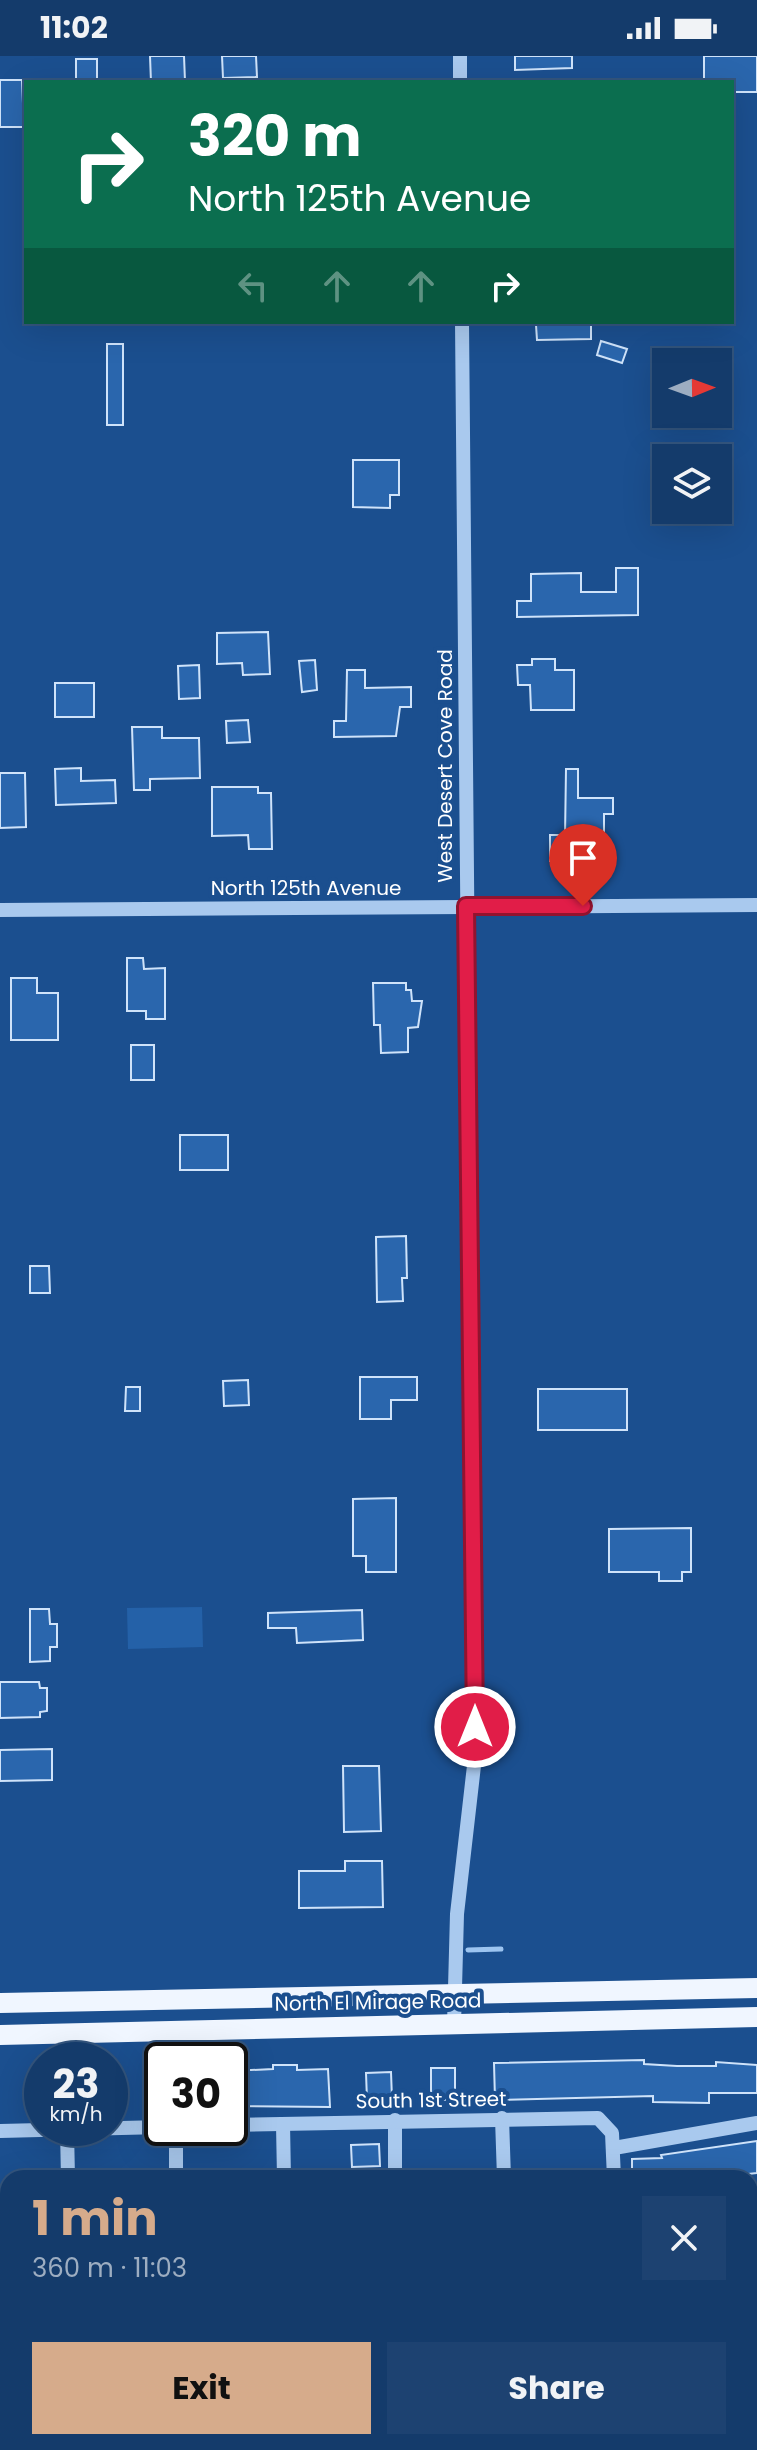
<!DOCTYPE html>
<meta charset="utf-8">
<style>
:root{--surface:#143b6b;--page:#1d4271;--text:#f1f3f6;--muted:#9dadc1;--line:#33557e;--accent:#d6ab8b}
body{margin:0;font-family:Poppins,sans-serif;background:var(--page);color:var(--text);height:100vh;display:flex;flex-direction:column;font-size:30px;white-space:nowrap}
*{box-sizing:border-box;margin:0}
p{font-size:26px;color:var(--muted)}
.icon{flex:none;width:44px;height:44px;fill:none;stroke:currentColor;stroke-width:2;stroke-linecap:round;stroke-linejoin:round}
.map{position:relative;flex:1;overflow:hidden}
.side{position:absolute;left:0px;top:2114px;width:758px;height:280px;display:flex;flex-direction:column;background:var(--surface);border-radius:24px 24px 0 0;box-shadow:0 8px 32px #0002,0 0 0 2px var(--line)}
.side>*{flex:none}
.hud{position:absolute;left:24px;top:24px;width:710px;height:244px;border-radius:0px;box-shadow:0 8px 32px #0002,0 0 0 2px var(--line);background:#0b6e4f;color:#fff;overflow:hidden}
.needle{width:52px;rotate:89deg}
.tools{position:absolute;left:652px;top:292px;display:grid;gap:16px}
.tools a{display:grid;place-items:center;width:80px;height:80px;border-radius:0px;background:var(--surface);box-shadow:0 8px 32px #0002,0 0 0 2px var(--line);font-size:40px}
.speed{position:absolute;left:24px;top:1986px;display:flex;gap:16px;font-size:40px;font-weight:700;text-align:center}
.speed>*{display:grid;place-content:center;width:104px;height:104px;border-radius:50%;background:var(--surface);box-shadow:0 8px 32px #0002,0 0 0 2px var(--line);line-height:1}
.speed small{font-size:20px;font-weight:400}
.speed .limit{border:4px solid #111;border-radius:12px;background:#fff;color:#111}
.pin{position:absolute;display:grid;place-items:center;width:68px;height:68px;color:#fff;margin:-82px -34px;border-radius:50% 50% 50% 0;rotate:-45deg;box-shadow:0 0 8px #0007}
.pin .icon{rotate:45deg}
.me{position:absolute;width:88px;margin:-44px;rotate:0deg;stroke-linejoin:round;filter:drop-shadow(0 0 6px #0008)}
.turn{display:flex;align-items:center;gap:28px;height:168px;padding:0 32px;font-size:36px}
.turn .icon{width:104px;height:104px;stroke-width:2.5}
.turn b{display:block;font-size:56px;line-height:68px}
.lanes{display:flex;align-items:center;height:76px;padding:0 32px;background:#0003;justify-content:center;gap:40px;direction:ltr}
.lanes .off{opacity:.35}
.round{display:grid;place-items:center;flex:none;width:84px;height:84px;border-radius:0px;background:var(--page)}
.head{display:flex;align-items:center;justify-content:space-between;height:136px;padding:0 32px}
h1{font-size:48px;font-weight:700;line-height:60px;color:var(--accent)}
.primary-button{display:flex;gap:16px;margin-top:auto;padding:16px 32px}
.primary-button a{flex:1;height:92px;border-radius:0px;background:var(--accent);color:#111;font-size:32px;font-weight:700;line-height:92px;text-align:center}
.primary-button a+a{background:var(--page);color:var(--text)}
.status{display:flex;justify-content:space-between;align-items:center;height:56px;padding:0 40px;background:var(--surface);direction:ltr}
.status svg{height:22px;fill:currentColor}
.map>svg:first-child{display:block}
</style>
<div class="status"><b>11:02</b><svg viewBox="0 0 49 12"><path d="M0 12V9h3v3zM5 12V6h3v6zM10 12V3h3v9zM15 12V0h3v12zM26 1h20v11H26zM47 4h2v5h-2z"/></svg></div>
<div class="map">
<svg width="757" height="2394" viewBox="0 0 757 2394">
<rect width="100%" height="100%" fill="#1b4f8f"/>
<g fill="#2461a8">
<polygon points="202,1551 203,1591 128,1593 127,1552"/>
<polygon points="757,2130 757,2241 750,2241 750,2131"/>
</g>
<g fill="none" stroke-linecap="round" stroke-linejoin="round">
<polyline stroke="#9cc4f0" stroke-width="5" points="468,1894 501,1893"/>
</g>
<g fill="#2a66ad" stroke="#cfe3fa" stroke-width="2">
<polygon points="150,0 184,0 185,25 151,26"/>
<polygon points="222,0 256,0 257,21 223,22"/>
<polygon points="515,0 572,0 572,12 515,14"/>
<polygon points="704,0 757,0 757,36 732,36 732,26 704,26"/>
<rect x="76" y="3" width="21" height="23"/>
<polygon points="0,24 22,24 24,71 0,71"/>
<polygon points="544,266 591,266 591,283 537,284 536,269"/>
<polygon points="601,285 627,293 622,307 597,299"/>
<rect x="107" y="288" width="16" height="81"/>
<polygon points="353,404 399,404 399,439 390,439 390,452 353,451"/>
<polygon points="616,512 638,512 638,559 517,561 517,545 531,545 531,518 581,517 581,536 616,536"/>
<polygon points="268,576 270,618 243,619 242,607 217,608 217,577"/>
<polygon points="532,603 555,603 555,614 574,614 574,654 531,654 530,629 518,629 517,609 532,609"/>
<polygon points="315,604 317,634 302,636 299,605"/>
<polygon points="199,609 200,642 179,643 178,610"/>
<polygon points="347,614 365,614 365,632 411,631 411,651 400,651 396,680 334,681 334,665 346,665"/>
<rect x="55" y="627" width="39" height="34"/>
<polygon points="248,664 250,686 227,687 226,665"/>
<polygon points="132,671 162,671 162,682 199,682 200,722 150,723 150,734 134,734"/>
<polygon points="81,712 81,725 115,724 116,747 56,749 55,713"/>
<polygon points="566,713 578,713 578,742 613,742 613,758 604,758 604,781 565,781"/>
<polygon points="0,717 25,717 26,771 0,772"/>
<polygon points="212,731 258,731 258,737 271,737 272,793 249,793 248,779 212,780"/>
<rect x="550" y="779" width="14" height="26"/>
<polygon points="127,902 143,902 144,913 165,912 165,963 146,963 146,955 127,955"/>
<polygon points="11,922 37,922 37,937 58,937 58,984 11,984"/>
<polygon points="373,927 406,927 406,934 411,934 412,945 422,945 418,971 408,972 408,996 381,997 380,969 374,969"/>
<rect x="131" y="989" width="23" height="35"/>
<rect x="180" y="1079" width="48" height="35"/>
<polygon points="406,1180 407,1222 402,1222 403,1245 377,1246 376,1181"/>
<polygon points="30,1210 49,1210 50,1237 30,1237"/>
<polygon points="360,1321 417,1321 417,1344 391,1344 391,1363 360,1363"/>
<polygon points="248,1324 249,1349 224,1350 223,1325"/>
<polygon points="126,1331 140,1331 140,1355 125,1355"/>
<rect x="538" y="1333" width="89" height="41"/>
<polygon points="396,1442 396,1516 366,1516 366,1500 353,1500 353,1443"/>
<polygon points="691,1472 691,1516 682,1516 682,1525 659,1525 659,1516 609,1516 609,1473"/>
<polygon points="30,1553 49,1553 50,1568 57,1568 57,1591 50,1591 50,1605 30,1606"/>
<polygon points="362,1554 363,1584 297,1587 296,1572 268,1572 268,1557"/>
<polygon points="0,1626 39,1626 40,1632 47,1632 47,1655 40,1656 40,1661 0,1662"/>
<polygon points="52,1693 52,1724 0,1725 0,1694"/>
<polygon points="343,1710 379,1710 381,1775 344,1776"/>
<polygon points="345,1805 382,1805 383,1851 299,1852 299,1815 345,1815"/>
<polygon points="644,2004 644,2008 677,2010 716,2010 716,2006 757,2009 757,2037 709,2037 709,2047 653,2046 653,2040 495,2044 494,2007"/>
<polygon points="273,2009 297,2009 297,2014 328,2013 330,2051 230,2050 230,2015 273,2013"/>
<rect x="431" y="2012" width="24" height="32"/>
<polygon points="391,2016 392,2043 367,2044 366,2017"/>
<polygon points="757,2085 757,2117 712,2122 632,2122 632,2103 662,2102 661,2099"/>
<polygon points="379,2088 380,2110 352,2111 351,2089"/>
</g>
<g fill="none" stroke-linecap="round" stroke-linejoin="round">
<g stroke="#a9c9ee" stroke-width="14">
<polyline points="460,0 460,26"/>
<polyline points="0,854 757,849"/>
<polyline points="454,1969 457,1858 475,1701 462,266"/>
<polyline points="502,2062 504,2122"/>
<polyline points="395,2064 395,2122"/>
<polyline points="283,2068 284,2122"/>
<polyline points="230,2069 598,2062 612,2077 614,2122"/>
<polyline points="67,2074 68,2122"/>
<polyline points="0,2075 162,2071"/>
<polyline points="614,2092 757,2067"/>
<polyline points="176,2122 176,2072"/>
<polyline points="0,2202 8,2203"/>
<polyline points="750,2299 757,2299"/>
<polyline points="0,2312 8,2314"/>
<polyline points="401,2386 470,2394"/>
<polyline points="73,2394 73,2386"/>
<polyline points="612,2394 613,2386"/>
</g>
<g stroke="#f0f6ff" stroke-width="20">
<polyline points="0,1947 757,1932"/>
<polyline points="0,1979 757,1961"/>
</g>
</g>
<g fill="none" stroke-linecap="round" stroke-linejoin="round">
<defs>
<polyline id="route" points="475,1671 466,850 583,850"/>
</defs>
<use href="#route" stroke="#92132f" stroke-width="20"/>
<use href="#route" stroke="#e11d48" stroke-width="14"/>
</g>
<g text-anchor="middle" stroke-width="8" stroke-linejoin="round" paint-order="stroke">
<g font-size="20" fill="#fff" stroke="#1b4f8f">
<text transform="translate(445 710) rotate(-90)" y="7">West Desert Cove Road</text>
<text x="306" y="839">North 125th Avenue</text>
<text transform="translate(378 1946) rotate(-1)" y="7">North El Mirage Road</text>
<text transform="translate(431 2044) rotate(-1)" y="7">South 1st Street</text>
</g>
</g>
</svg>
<div class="tools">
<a><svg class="needle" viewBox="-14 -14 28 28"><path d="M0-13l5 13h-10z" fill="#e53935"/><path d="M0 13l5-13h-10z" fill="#9dadc1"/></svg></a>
<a><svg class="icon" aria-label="layers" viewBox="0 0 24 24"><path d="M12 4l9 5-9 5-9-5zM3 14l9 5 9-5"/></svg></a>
</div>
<div class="speed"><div>23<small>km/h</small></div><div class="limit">30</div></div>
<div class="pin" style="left:583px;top:850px;background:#d93025"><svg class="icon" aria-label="arrive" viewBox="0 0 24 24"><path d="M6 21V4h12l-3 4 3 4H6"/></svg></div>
<svg class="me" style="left:475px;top:1671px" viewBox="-20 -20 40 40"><circle r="17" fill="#e11d48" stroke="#fff" stroke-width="3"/><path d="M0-11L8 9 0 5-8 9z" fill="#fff"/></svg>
<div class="hud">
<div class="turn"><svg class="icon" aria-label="right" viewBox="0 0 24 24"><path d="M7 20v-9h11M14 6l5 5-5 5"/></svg><div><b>320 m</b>North 125th Avenue</div></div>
<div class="lanes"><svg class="icon off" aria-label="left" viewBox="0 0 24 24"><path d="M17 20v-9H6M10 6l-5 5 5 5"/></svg><svg class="icon off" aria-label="ahead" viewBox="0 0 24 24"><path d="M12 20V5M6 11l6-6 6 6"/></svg><svg class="icon off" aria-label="ahead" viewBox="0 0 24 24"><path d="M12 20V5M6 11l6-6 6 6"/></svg><svg class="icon" aria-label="right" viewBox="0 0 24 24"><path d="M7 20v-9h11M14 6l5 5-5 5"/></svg></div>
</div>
<section class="side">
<div class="head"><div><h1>1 min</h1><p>360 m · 11:03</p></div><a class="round"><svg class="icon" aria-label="close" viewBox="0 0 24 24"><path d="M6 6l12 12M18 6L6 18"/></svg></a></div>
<div class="primary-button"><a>Exit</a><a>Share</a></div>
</section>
</div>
